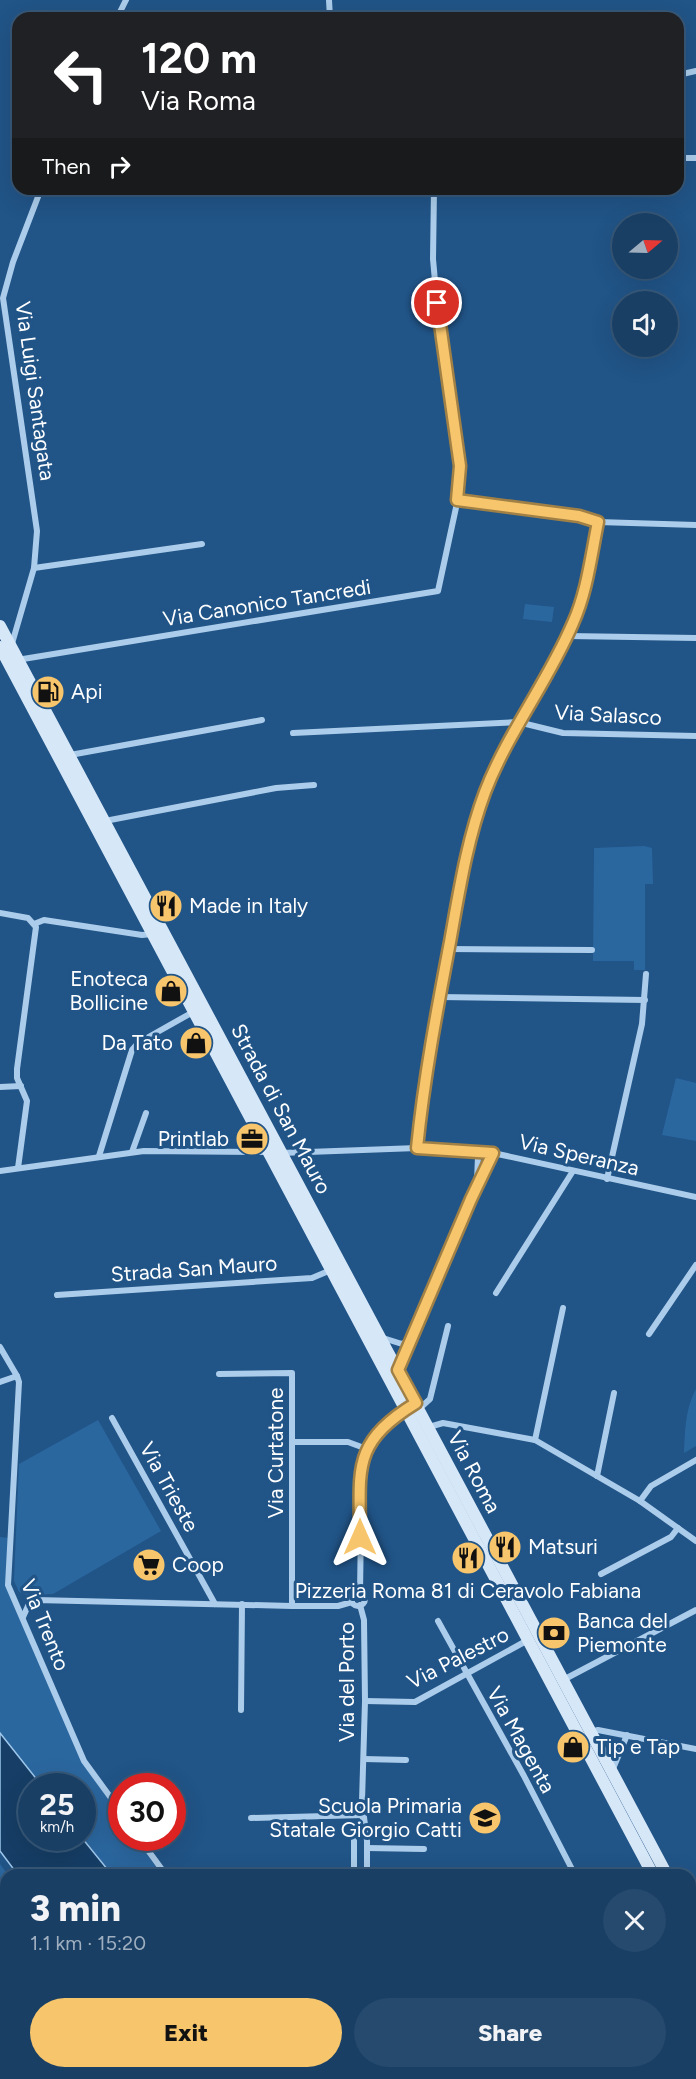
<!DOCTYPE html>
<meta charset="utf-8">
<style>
:root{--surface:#193f65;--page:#264a6e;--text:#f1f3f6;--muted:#9fafbf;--line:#375879;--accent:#f7c56c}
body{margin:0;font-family:Figtree,sans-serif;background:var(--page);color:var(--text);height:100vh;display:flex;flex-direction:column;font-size:22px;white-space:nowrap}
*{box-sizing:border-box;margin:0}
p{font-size:20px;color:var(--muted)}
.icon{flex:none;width:33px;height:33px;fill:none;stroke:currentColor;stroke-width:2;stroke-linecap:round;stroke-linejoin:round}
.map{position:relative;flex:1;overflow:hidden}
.sheet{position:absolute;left:0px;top:1869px;width:696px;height:210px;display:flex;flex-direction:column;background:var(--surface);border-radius:18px 18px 0 0;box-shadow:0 6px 24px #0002,0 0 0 2px var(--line)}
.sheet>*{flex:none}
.guide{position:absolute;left:12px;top:12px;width:672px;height:183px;border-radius:18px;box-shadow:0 6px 24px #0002,0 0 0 2px var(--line);background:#202124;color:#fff;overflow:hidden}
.needle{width:39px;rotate:71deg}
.controls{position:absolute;left:612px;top:213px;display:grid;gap:12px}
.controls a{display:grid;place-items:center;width:66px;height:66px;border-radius:50%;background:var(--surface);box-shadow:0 6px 24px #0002,0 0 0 2px var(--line);font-size:30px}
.speed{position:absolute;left:18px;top:1773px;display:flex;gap:12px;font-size:30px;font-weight:700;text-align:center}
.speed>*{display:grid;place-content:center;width:78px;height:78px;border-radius:50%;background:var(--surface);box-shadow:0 6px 24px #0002,0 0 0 2px var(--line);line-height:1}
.speed small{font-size:15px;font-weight:400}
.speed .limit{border:9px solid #d22;background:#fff;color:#111}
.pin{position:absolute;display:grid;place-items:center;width:51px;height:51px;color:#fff;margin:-26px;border:3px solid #fff;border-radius:50%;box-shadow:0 2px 6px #0007}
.me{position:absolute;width:66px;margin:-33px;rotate:0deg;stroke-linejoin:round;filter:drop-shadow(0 0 4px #0008)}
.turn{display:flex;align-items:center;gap:21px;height:126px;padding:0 30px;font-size:27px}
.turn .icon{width:78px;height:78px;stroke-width:2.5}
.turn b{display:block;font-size:42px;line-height:51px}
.then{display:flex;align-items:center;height:57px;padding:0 30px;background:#0003;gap:12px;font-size:22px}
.round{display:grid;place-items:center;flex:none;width:63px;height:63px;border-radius:32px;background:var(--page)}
.summary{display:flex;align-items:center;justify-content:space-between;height:102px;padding:0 30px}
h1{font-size:36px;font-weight:800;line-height:45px}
.button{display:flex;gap:12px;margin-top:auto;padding:12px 30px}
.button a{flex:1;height:69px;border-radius:36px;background:var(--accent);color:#111;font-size:24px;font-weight:800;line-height:69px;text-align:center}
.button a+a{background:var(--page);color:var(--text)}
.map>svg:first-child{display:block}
</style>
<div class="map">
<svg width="696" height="2079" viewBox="0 0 696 2079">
<rect width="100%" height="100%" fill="#215487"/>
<g fill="#2b679f">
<polygon points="525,604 554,607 552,622 523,619"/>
<polygon points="644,846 652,848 653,884 645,884 645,970 634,970 634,961 593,961 594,848"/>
<polygon points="676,1078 696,1083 696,1141 662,1135"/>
<path d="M696,1389V1446L684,1453C685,1431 685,1409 696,1389Z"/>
<polygon points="98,1420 161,1531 53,1594 27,1595 19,1592 14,1581 19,1464"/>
<polygon points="0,1537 10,1538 8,1585 84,1761 121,1816 122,1838 136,1838 162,1875 112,1875 82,1838 82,1786 42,1786 0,1733"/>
<polygon points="0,1864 8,1875 6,1947 0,1941"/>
<polygon points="268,2073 366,2073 366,2079 273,2079"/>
</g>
<g fill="#163e66" stroke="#9fc7eb" stroke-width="1.5">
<polygon points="0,1733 42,1786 32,1786 32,1838 82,1838 112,1875 18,1875 0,1851"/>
<polygon points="0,1941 6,1947 6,2073 144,2073 150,2079 0,2079"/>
<polygon points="158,2073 268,2073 273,2079 162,2079"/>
</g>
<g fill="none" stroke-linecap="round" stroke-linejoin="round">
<g stroke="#abccea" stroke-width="6">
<polyline points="329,0 330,18"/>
<polyline points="117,18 126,0"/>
<polyline points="678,75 696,71"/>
<polyline points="678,158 696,158"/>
<polyline points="457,500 579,516 598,522 696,525"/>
<polyline points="34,568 202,544"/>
<polyline points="568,636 696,638"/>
<polyline points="11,647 34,568 37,531 3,298 13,262 41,189"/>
<polyline points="17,660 438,591 457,503 460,466 437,303 433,259 434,189"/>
<polyline points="293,733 518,722 563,733 696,736"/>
<polyline points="70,755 262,720"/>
<polyline points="105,821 276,788 314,785"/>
<polyline points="0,913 28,918 36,927 17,1069 17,1078 27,1101 18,1168"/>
<polyline points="34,924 44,920 142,935 152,934"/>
<polyline points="448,949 592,950"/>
<polyline points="439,997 645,1000"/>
<polyline points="0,1087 21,1086"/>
<path d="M417,1148C423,1078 437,1010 450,942C460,891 467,840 485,792C504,742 535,699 560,652C581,611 589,567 598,522"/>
<polyline points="474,1151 478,1156 477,1181"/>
<polyline points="132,1152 146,1113"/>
<polyline points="281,1153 417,1148 493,1153 696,1197"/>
<polyline points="99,1156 132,1050 138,1043 193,1012"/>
<polyline points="0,1171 144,1151 268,1152"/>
<polyline points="607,1179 642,1024 646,974"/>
<polyline points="496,1293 573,1171"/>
<polyline points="57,1295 312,1278 331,1270"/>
<polyline points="649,1334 696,1265"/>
<polyline points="383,1338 402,1344 412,1339"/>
<polyline points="0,1347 17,1376"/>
<path d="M397,1372C410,1348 417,1324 427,1299C446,1250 469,1200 493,1153"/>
<polyline points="219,1374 292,1373 292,1606"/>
<polyline points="0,1382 17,1376 19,1382 8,1585 84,1761 122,1813"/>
<polyline points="419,1409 430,1399 448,1326"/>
<polyline points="112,1418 215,1604"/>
<polyline points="429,1427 443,1423 535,1440 640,1501 696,1541"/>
<polyline points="535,1440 563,1308"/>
<polyline points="292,1442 348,1442 367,1449"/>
<polyline points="597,1476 614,1393"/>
<polyline points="640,1501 651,1486 696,1460"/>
<polyline points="601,1574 671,1537 678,1528"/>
<circle cx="358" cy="1599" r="7"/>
<polyline points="360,1593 362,1457 377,1434 405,1410"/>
<polyline points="360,1605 364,1620 365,1701 362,1801 367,1841 367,1875"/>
<polyline points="23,1617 28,1606 36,1600 292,1606 338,1606 352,1602"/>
<polyline points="438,1621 524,1776 575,1875"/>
<polyline points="563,1680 696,1610"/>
<polyline points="365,1701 415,1702 528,1640"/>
<polyline points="241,1710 242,1604"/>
<polyline points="591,1732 598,1730 696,1749"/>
<polyline points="364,1759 406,1760"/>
<polyline points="612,1771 627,1735"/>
<polyline points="251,1818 363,1815"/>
<polyline points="139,1838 166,1875"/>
<polyline points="367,1848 424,1849"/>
<polyline points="354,1875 354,1836 363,1819"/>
<polyline points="690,1903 696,1904"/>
<polyline points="690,1990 696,1991"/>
<polyline points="690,2026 696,2028"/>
<polyline points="690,2047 696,2048"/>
<polyline points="596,2073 624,2079"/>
</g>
<g stroke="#d6e7f8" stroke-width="12">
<polyline points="0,626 667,1875"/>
<polyline points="0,647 653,1875"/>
<polyline points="690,1918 696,1930"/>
<polyline points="690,1944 696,1955"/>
</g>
</g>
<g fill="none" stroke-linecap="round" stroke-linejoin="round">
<defs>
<path id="route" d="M360,1537C360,1469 351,1443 416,1403L398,1370L471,1199L493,1153L417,1148C424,1078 437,1010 450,942C459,892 467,840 485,792C508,732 548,682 573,623C587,592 591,556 598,522L579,516L457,500L460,466L437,303"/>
</defs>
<use href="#route" stroke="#a18046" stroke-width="15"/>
<use href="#route" stroke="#f7c56c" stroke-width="10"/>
</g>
<defs>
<symbol id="fuel-disc" viewBox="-11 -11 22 22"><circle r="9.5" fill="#f7c56c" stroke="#215487"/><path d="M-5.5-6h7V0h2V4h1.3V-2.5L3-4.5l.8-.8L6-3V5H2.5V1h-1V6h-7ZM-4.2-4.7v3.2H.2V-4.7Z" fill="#111"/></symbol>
<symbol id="restaurant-disc" viewBox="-11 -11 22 22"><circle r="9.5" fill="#f7c56c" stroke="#215487"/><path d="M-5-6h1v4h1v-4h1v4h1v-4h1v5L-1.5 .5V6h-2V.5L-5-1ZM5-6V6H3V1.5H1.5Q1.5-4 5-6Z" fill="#111"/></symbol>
<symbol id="shop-disc" viewBox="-11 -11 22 22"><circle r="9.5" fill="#f7c56c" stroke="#215487"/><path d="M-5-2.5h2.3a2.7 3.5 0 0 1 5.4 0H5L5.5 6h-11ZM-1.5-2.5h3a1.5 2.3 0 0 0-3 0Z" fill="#111"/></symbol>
<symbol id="office-disc" viewBox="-11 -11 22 22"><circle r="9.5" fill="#f7c56c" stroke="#215487"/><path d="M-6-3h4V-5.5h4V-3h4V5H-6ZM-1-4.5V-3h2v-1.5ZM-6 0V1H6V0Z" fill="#111"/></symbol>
<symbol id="supermarket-disc" viewBox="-11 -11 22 22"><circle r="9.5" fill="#f7c56c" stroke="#215487"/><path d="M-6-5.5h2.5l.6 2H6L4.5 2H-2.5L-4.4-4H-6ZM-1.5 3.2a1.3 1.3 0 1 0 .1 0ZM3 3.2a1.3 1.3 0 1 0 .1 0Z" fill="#111"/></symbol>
<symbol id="bank-disc" viewBox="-11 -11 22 22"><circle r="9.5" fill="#f7c56c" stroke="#215487"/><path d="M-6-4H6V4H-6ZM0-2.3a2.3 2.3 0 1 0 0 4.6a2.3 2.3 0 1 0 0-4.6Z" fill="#111"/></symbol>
<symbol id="school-disc" viewBox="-11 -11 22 22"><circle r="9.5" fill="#f7c56c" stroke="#215487"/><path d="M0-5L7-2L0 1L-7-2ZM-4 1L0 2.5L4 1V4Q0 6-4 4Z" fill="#111"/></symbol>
</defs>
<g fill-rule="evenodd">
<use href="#fuel-disc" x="29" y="673" width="38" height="38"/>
<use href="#restaurant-disc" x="147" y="887" width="38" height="38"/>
<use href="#shop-disc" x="152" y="972" width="38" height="38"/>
<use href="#shop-disc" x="177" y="1024" width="38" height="38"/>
<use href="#office-disc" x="233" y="1120" width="38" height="38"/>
<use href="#restaurant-disc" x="486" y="1528" width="38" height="38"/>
<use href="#restaurant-disc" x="449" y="1539" width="38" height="38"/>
<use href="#supermarket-disc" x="130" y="1546" width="38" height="38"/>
<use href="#bank-disc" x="535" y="1614" width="38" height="38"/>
<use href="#shop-disc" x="554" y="1728" width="38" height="38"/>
<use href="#school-disc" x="466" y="1799" width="38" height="38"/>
</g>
<g text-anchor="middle" stroke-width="6" stroke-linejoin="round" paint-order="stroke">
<g font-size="21" fill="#fff" stroke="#215487">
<text transform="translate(35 391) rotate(82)" y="7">Via Luigi Santagata</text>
<text transform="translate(267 603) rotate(-9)" y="7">Via Canonico Tancredi</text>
<text transform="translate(608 715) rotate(3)" y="7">Via Salasco</text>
<text transform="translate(281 1109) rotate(62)" y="7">Strada di San Mauro</text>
<text transform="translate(579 1155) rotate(13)" y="7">Via Speranza</text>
<text transform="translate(194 1269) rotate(-4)" y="7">Strada San Mauro</text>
<text transform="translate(276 1453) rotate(-90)" y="7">Via Curtatone</text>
<text transform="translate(474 1472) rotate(62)" y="7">Via Roma</text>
<text transform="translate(169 1487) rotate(61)" y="7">Via Trieste</text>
<text transform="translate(45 1625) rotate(68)" y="7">Via Trento</text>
<text transform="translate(458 1658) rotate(-27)" y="7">Via Palestro</text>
<text transform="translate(347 1682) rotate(-90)" y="7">Via del Porto</text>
<text transform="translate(521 1740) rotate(61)" y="7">Via Magenta</text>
</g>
<g font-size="21" fill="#fff" stroke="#215487" text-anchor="start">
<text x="71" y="699">Api</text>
<text x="189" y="913">Made in Italy</text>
<text x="148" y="986" text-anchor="end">Enoteca<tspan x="148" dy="24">Bollicine</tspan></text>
<text x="173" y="1050" text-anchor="end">Da Tato</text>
<text x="229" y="1146" text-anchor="end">Printlab</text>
<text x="528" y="1554">Matsuri</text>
<text x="172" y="1572">Coop</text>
<text x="468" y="1598" text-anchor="middle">Pizzeria Roma 81 di Ceravolo Fabiana</text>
<text x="577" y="1628">Banca del<tspan x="577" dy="24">Piemonte</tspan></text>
<text x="596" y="1754">Tip e Tap</text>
<text x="462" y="1813" text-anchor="end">Scuola Primaria<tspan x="462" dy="24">Statale Giorgio Catti</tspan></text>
</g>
</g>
</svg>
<div class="controls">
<a><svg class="needle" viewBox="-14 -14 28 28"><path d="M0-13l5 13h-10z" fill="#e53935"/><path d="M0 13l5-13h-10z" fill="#9fafbf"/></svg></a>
<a><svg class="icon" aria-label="sound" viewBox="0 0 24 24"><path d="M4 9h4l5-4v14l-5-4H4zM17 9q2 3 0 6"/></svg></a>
</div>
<div class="speed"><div>25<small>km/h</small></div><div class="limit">30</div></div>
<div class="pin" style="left:437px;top:303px;background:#d93025"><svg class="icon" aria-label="arrive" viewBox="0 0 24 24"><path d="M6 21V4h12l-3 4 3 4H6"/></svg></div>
<svg class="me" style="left:360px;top:1537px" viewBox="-20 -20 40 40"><path d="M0-17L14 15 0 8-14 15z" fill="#f7c56c" stroke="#fff" stroke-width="4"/></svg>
<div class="guide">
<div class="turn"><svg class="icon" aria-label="left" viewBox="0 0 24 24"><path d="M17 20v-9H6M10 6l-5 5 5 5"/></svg><div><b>120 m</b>Via Roma</div></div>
<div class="then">Then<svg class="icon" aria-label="right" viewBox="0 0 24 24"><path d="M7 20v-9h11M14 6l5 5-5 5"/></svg></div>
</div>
<section class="sheet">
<div class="summary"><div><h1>3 min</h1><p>1.1 km · 15:20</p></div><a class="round"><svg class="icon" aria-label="close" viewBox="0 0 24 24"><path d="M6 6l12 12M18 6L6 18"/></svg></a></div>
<div class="button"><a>Exit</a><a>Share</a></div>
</section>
</div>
